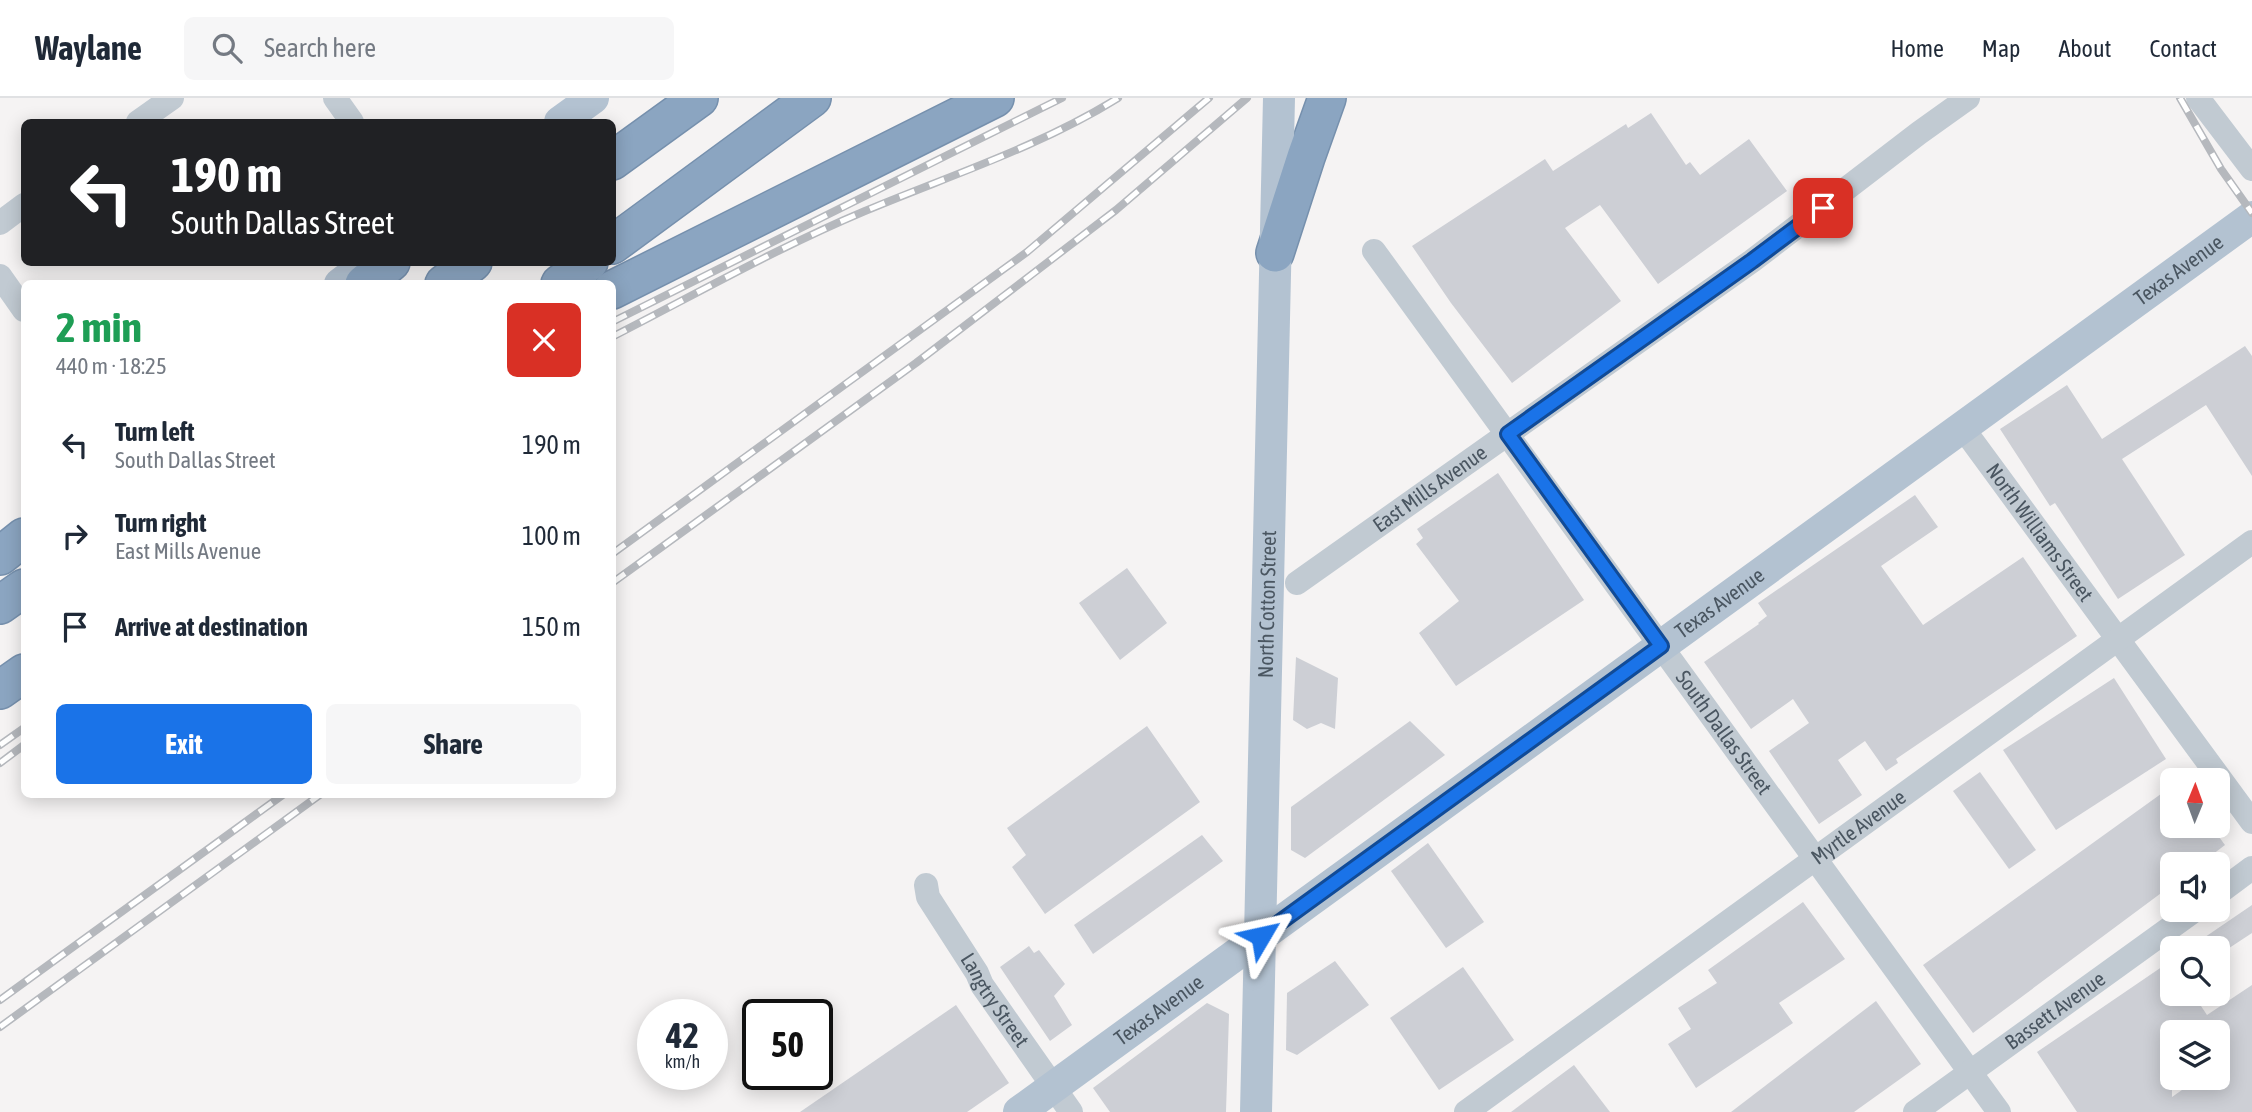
<!DOCTYPE html>
<meta charset="utf-8">
<style>
:root{--surface:#fff;--page:#f6f6f7;--text:#1f2937;--muted:#747a83;--line:#e0e1e3;--accent:#1a73e8}
body{margin:0;font-family:"Asap Condensed",sans-serif;background:var(--page);color:var(--text);height:100vh;display:flex;flex-direction:column;font-size:26px;white-space:nowrap}
*{box-sizing:border-box;margin:0}
p{font-size:23px;color:var(--muted)}
.icon{flex:none;width:38px;height:38px;fill:none;stroke:currentColor;stroke-width:2;stroke-linecap:round;stroke-linejoin:round}
.map{position:relative;flex:1;overflow:hidden}
.panel{position:absolute;left:21px;top:182px;width:595px;height:518px;display:flex;flex-direction:column;background:var(--surface);border-radius:10px;box-shadow:0 4px 18px #0003}
.panel>*{flex:none}
.banner{position:absolute;left:21px;top:21px;width:595px;height:147px;border-radius:10px;box-shadow:0 4px 18px #0003;background:#202124;color:#fff;overflow:hidden}
.needle{width:46px;rotate:1deg}
.tools{position:absolute;left:2160px;top:670px;display:grid;gap:14px}
.tools a{display:grid;place-items:center;width:70px;height:70px;border-radius:10px;background:var(--surface);box-shadow:0 4px 18px #0003;font-size:35px}
.speed{position:absolute;left:637px;top:901px;display:flex;gap:14px;font-size:35px;font-weight:700;text-align:center}
.speed>*{display:grid;place-content:center;width:91px;height:91px;border-radius:50%;background:var(--surface);box-shadow:0 4px 18px #0003;line-height:1}
.speed small{font-size:18px;font-weight:400}
.speed .limit{border:4px solid #111;border-radius:10px;background:#fff;color:#111}
.pin{position:absolute;display:grid;place-items:center;width:60px;height:60px;color:#fff;margin:-30px;border-radius:14px;box-shadow:0 4px 10px #0006}
.me{position:absolute;width:77px;margin:-38px;rotate:54deg;stroke-linejoin:round;filter:drop-shadow(0 0 5px #0008)}
.turn{display:flex;align-items:center;gap:24px;height:147px;padding:0 35px;font-size:32px}
.turn .icon{width:91px;height:91px;stroke-width:2.5}
.turn b{display:block;font-size:49px;line-height:60px}
.round{display:grid;place-items:center;flex:none;width:74px;height:74px;border-radius:10px;background:var(--page)}
.headline{display:flex;align-items:center;justify-content:space-between;height:119px;padding:0 35px}
h1{font-size:42px;font-weight:700;line-height:52px;color:#1e9e55}
.action{display:flex;gap:14px;margin-top:auto;padding:14px 35px}
.action a{flex:1;height:80px;border-radius:10px;background:var(--accent);color:#fff;font-size:28px;font-weight:700;line-height:80px;text-align:center}
.action a+a{background:var(--page);color:var(--text)}
ul{padding:0;list-style:none}
li{display:flex;align-items:center;gap:21px;height:91px;padding:0 35px}
li div{flex:1}
li b{display:block;font-size:26px}
li em{font-style:normal}
header{display:flex;align-items:center;gap:42px;box-sizing:border-box;height:98px;padding:0 35px;background:var(--surface);border-bottom:2px solid var(--line)}
header strong{font-size:33px}
nav{display:flex;gap:38px;margin-inline-start:auto;font-size:24px}
.search{width:490px;height:63px;background:var(--page);display:flex;align-items:center;gap:18px;box-sizing:border-box;padding:0 24px;border-radius:10px;color:var(--muted);font-size:26px}
.map>svg:first-child{display:block}
</style>
<header>
<strong>Waylane</strong>
<div class="search"><svg class="icon" aria-label="search" viewBox="0 0 24 24"><circle cx="10" cy="10" r="6"/><path d="M15 15l6 6"/></svg>Search here</div>
<nav><a>Home</a><a>Map</a><a>About</a><a>Contact</a></nav>
</header>
<div class="map">
<svg width="2252" height="1014" viewBox="0 0 2252 1014">
<rect width="100%" height="100%" fill="#f5f3f3"/>
<g fill="#cdcfd5" fill-rule="evenodd">
<polygon points="1651,15 1686,67 1690,64 1700,77 1749,41 1787,93 1658,186 1600,107 1565,130 1621,203 1512,285 1451,205 1412,148 1545,61 1553,73 1626,26 1628,30"/>
<polygon points="2245,248 2252,258 2252,378 2206,307 2122,361 2185,457 2118,501 2055,405 2050,408 2000,331 2067,287 2102,341"/>
<polygon points="1498,375 1584,502 1456,588 1419,535 1459,503 1416,446 1423,440 1417,431"/>
<polygon points="1915,397 1938,429 1881,468 1923,527 2023,459 2077,538 1896,661 1898,665 1886,673 1865,643 1838,662 1862,697 1819,726 1769,653 1809,625 1793,601 1751,631 1704,564 1759,526 1758,525 1767,518 1758,505"/>
<polygon points="1127,470 1167,525 1120,562 1079,505"/>
<polygon points="1296,559 1338,580 1335,631 1321,625 1307,631 1293,622"/>
<polygon points="2114,580 2166,661 2056,732 2003,652"/>
<polygon points="1410,623 1445,657 1305,760 1291,752 1291,709"/>
<polygon points="1147,628 1200,704 1045,816 1012,769 1026,757 1007,730"/>
<polygon points="1980,674 2036,752 2009,771 1953,693"/>
<polygon points="2172,688 2172,728 2211,728 2225,747 2200,766 2172,766 2172,787 1973,935 1923,867"/>
<polygon points="1202,737 1223,763 1093,856 1074,827"/>
<polygon points="1428,745 1484,824 1446,850 1391,773"/>
<polygon points="1803,804 1845,861 1779,905 1793,925 1696,990 1668,946 1691,931 1678,910 1717,885 1708,872"/>
<polygon points="2252,807 2252,835 2217,858 2217,850 2189,850"/>
<polygon points="1029,848 1034,855 1039,852 1065,886 1054,898 1072,927 1050,943 1000,869"/>
<path d="M2172,862V896H2193L2207,917L2252,887V1014H2077L2037,954ZM2172,934H2217V980H2199L2172,999Z"/>
<polygon points="1335,863 1369,907 1297,957 1286,952 1287,895"/>
<polygon points="1463,869 1514,942 1439,992 1390,920"/>
<polygon points="1876,903 1921,966 1854,1014 1731,1014"/>
<polygon points="1207,905 1229,916 1226,1014 1110,1014 1093,990"/>
<polygon points="956,907 1009,985 967,1014 800,1014"/>
<polygon points="1574,967 1610,1014 1511,1014"/>
</g>
<g fill="none" stroke-linecap="round" stroke-linejoin="round">
<defs>
<g id="highway">
<polyline points="612,63 699,0"/>
<polyline points="612,147 812,0"/>
<polyline points="1275,155 1306,59 1327,0"/>
<polyline points="364,186 391,164"/>
<polyline points="444,186 473,164"/>
<polyline points="560,186 589,164"/>
<polyline points="612,192 995,0"/>
<polyline points="0,458 24,439"/>
<polyline points="0,507 24,490"/>
<polyline points="0,592 24,575"/>
</g>
</defs>
<use href="#highway" stroke="#7690ad" stroke-width="40"/>
<g stroke="#c1cad2" stroke-width="24">
<polyline points="335,0 352,24"/>
<polyline points="2198,0 2252,71"/>
<polyline points="138,24 172,0"/>
<polyline points="0,125 24,107"/>
<path id="s1" d="M1374,153L1999,1014"/>
<polyline points="0,178 24,212"/>
<path id="s2" d="M1962,329L2252,724"/>
<path id="s3" d="M1297,485L1752,163L1919,35L1968,0"/>
<path id="s4" d="M926,787L928,799L977,875L982,887L1071,1014"/>
<polyline points="2217,796 2252,770"/>
<path id="s5" d="M1466,1014L2252,444"/>
<path id="s6" d="M1915,1014L2195,812"/>
</g>
<g stroke="#b3c2d1" stroke-width="32">
<polyline points="560,24 593,0"/>
<polyline points="340,186 369,164"/>
<path id="s7" d="M1019,1014L2252,119"/>
<path id="s8" d="M1256,1014L1279,0"/>
</g>
<use href="#highway" stroke="#8ba5c1" stroke-width="37"/>
<defs>
<g id="rail">
<polyline points="2180,0 2221,71 2252,115"/>
<polyline points="612,224 1062,0"/>
<path d="M612,239C696,196 779,149 865,113C951,77 1039,49 1118,0"/>
<polyline points="612,456 1027,154 1209,0"/>
<polyline points="612,485 916,265 1116,112 1247,0"/>
<polyline points="0,647 24,630"/>
<polyline points="0,665 24,647"/>
<polyline points="0,902 284,696"/>
<polyline points="0,929 321,696"/>
</g>
</defs>
<use href="#rail" stroke="#b5b8bd" stroke-width="8"/>
<use href="#rail" stroke="#fff" stroke-width="5" stroke-dasharray="16" stroke-linecap="butt"/>
</g>
<g fill="none" stroke-linecap="round" stroke-linejoin="round">
<defs>
<polyline id="route" points="1261,838 1661,548 1508,336 1752,163 1823,110"/>
</defs>
<use href="#route" stroke="#114b97" stroke-width="18"/>
<use href="#route" stroke="#1a73e8" stroke-width="12"/>
</g>
<g text-anchor="middle" stroke-width="5" stroke-linejoin="round" paint-order="stroke">
<g font-size="21" fill="#4a5661" stroke="#fff">
<text dy="7" stroke="none"><textPath href="#s7" startOffset="1433">Texas Avenue</textPath></text>
<text dy="7" stroke="none"><textPath href="#s3" startOffset="163">East Mills Avenue</textPath></text>
<text dy="7" stroke="none"><textPath href="#s2" startOffset="131">North Williams Street</textPath></text>
<text dy="7" stroke="none"><textPath href="#s7" startOffset="866">Texas Avenue</textPath></text>
<text dy="7" stroke="none"><textPath href="#s8" startOffset="508">North Cotton Street</textPath></text>
<text dy="7" stroke="none"><textPath href="#s1" startOffset="595">South Dallas Street</textPath></text>
<text dy="7" stroke="none"><textPath href="#s5" startOffset="485">Myrtle Avenue</textPath></text>
<text dy="7" stroke="none"><textPath href="#s4" startOffset="135">Langtry Street</textPath></text>
<text dy="7" stroke="none"><textPath href="#s7" startOffset="173">Texas Avenue</textPath></text>
<text dy="7" stroke="none"><textPath href="#s6" startOffset="173">Bassett Avenue</textPath></text>
</g>
</g>
</svg>
<div class="tools">
<a><svg class="needle" viewBox="-14 -14 28 28"><path d="M0-13l5 13h-10z" fill="#e53935"/><path d="M0 13l5-13h-10z" fill="#747a83"/></svg></a>
<a><svg class="icon" aria-label="sound" viewBox="0 0 24 24"><path d="M4 9h4l5-4v14l-5-4H4zM17 9q2 3 0 6"/></svg></a>
<a><svg class="icon" aria-label="search" viewBox="0 0 24 24"><circle cx="10" cy="10" r="6"/><path d="M15 15l6 6"/></svg></a>
<a><svg class="icon" aria-label="layers" viewBox="0 0 24 24"><path d="M12 4l9 5-9 5-9-5zM3 14l9 5 9-5"/></svg></a>
</div>
<div class="speed"><div>42<small>km/h</small></div><div class="limit">50</div></div>
<div class="pin" style="left:1823px;top:110px;background:#d93025"><svg class="icon" aria-label="arrive" viewBox="0 0 24 24"><path d="M6 21V4h12l-3 4 3 4H6"/></svg></div>
<svg class="me" style="left:1261px;top:838px" viewBox="-20 -20 40 40"><path d="M0-17L14 15 0 8-14 15z" fill="#1a73e8" stroke="#fff" stroke-width="4"/></svg>
<div class="banner">
<div class="turn"><svg class="icon" aria-label="left" viewBox="0 0 24 24"><path d="M17 20v-9H6M10 6l-5 5 5 5"/></svg><div><b>190 m</b>South Dallas Street</div></div>
</div>
<section class="panel">
<div class="headline"><div><h1>2 min</h1><p>440 m · 18:25</p></div><a class="round" style="background:#d93025;color:#fff"><svg class="icon" aria-label="close" viewBox="0 0 24 24"><path d="M6 6l12 12M18 6L6 18"/></svg></a></div>
<ul>
<li><svg class="icon" aria-label="left" viewBox="0 0 24 24"><path d="M17 20v-9H6M10 6l-5 5 5 5"/></svg><div><b>Turn left</b><p>South Dallas Street</p></div><em>190 m</em></li>
<li><svg class="icon" aria-label="right" viewBox="0 0 24 24"><path d="M7 20v-9h11M14 6l5 5-5 5"/></svg><div><b>Turn right</b><p>East Mills Avenue</p></div><em>100 m</em></li>
<li><svg class="icon" aria-label="arrive" viewBox="0 0 24 24"><path d="M6 21V4h12l-3 4 3 4H6"/></svg><div><b>Arrive at destination</b></div><em>150 m</em></li>
</ul>
<div class="action"><a>Exit</a><a>Share</a></div>
</section>
</div>
